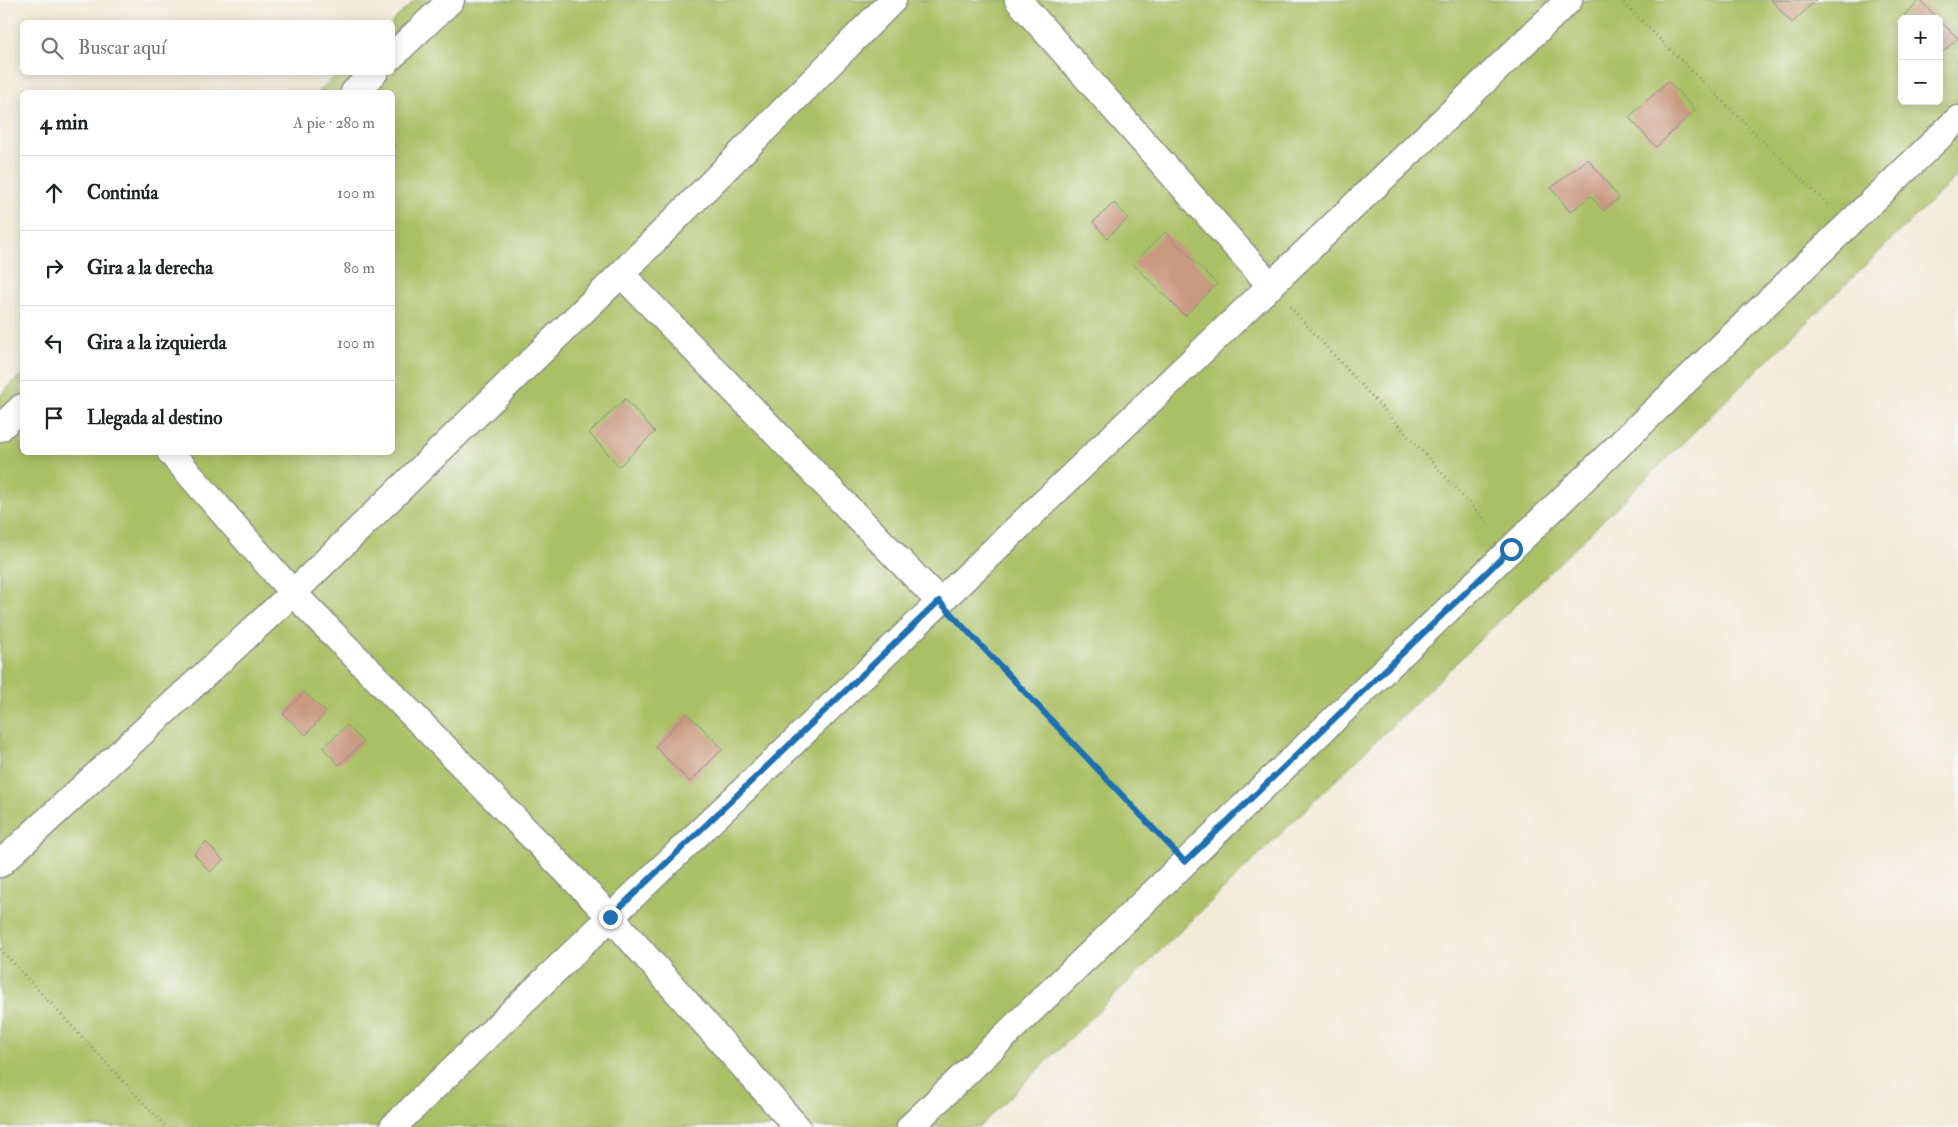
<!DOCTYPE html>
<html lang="es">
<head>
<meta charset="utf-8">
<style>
	:root { --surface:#fff; --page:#f6f6f6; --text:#202124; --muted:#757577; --line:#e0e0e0 }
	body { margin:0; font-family:"IM FELL Double Pica",serif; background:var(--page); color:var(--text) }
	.controls { position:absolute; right:15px; top:15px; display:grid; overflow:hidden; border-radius:8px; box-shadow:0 2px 12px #0003 }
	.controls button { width:45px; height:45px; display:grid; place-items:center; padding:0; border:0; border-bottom:1px solid var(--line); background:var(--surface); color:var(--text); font:25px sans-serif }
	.stop { position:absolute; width:15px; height:15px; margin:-11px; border:4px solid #1f6fb2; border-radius:50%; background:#fff }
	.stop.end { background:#1f6fb2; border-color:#fff; box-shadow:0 1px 5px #0008 }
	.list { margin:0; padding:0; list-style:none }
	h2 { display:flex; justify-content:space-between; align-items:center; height:65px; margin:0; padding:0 20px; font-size:21px }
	h2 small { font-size:16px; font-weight:400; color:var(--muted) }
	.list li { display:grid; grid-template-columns:32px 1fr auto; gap:15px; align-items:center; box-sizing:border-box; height:75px; padding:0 20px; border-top:1px solid var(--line) }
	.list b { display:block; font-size:19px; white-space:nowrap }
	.list em { font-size:16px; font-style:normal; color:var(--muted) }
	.icon { flex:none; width:28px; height:28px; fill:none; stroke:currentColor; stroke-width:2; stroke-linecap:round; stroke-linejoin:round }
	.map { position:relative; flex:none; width:1958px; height:1127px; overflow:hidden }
	.search { position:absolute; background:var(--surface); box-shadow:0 2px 12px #0003; left:20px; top:20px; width:375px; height:55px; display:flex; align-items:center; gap:12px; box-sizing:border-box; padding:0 18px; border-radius:8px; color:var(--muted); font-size:19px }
	.panel { position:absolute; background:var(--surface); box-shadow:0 2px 12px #0003; left:20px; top:90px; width:375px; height:365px; border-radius:8px }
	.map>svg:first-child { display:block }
	.green { fill:#abc065; stroke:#657e4c; fill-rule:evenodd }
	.building { fill:#c99880 }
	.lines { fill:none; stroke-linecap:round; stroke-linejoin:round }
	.street-casing { stroke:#899486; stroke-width:29 }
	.path { stroke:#899486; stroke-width:3; stroke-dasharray:1 4; stroke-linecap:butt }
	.street { stroke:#fff; stroke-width:26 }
	.route { stroke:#1f6fb2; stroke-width:6 }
</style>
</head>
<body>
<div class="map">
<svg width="1958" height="1127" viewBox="0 0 1958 1127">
	<rect width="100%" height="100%" fill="#f6f6f2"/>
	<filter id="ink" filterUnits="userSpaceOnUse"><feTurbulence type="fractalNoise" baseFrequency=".02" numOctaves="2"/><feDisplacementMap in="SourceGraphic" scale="10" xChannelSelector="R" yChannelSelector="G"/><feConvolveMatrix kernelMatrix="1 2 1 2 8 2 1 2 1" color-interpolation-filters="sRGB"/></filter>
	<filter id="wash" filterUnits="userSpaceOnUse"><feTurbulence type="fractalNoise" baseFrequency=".0096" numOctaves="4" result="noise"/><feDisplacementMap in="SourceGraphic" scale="20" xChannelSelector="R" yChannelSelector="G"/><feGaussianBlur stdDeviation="1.12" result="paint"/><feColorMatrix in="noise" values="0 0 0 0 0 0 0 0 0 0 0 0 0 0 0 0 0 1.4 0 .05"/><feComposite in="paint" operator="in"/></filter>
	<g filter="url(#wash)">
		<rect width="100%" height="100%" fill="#f3ead7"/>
		<path class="green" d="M 415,0 L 1958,0 L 1958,175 L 979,1127 L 0,1127 L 0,395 L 22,374 L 22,452 L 392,452 L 392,92 L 318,92 L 339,73 L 392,72 L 392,22 ZM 1902,19 L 1939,19 L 1939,101 L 1902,101 Z"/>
		<g id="blocks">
			<path class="building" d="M 1771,0 L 1816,0 L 1792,23 Z
				M 1920,0 L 1938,19 L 1909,19 L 1904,15 Z
				M 1939,20 L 1958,38 L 1942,53 L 1939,50 Z
				M 1668,81 L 1695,110 L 1656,147 L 1629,117 Z
				M 1588,159 L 1619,198 L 1603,211 L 1591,196 L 1570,212 L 1551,188 Z
				M 1114,203 L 1128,218 L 1107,238 L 1093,222 Z
				M 1165,232 L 1217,284 L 1185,316 L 1133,264 Z
				M 625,399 L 655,432 L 619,466 L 589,433 Z
				M 304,692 L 326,712 L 306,735 L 283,714 Z
				M 687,713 L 723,749 L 690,782 L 655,747 Z
				M 347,725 L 363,742 L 339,765 L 323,748 Z
				M 206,842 L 223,860 L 210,872 L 194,854 Z"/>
		</g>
	</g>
	<g filter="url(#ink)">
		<use href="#blocks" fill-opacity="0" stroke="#899486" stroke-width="1"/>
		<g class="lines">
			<g class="street-casing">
				<path id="street" d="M 1018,0 L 1271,286
					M 392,56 L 451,0
					M 354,92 L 375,72
					M 621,274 L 939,601
					M 0,428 L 22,407
					M 170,452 L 293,593 L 611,917 L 797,1127
					M 0,864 L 293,593 L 621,274 L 893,0
					M 393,1127 C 783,749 1178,376 1569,0
					M 910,1127 L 1958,119"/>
			</g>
			<path class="path" d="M 1620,0 L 1828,205
				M 1290,307 L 1492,528
				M 959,621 L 1165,841
				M 0,949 L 166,1127"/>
			<use href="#street" class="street"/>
		</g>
	</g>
	<g class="lines" filter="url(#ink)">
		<path class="route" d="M 610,917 L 939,601 L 1185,862 L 1511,549"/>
	</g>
</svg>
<div class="controls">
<button>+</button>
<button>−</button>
</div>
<div class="stop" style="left:1511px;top:549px"></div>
<div class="stop end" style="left:610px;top:917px"></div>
<div class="search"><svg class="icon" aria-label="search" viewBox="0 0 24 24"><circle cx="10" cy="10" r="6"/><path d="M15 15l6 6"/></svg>Buscar aquí</div>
<section class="panel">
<h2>4 min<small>A pie · 280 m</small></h2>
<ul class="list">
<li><svg class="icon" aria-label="ahead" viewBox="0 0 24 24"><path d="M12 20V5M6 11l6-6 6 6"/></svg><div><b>Continúa</b></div><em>100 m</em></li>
<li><svg class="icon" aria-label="right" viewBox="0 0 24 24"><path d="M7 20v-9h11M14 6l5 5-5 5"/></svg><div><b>Gira a la derecha</b></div><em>80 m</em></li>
<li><svg class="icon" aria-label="left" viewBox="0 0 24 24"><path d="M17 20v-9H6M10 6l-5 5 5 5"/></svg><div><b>Gira a la izquierda</b></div><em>100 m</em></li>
<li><svg class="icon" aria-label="arrive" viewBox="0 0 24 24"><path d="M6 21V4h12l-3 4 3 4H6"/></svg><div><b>Llegada al destino</b></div></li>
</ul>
</section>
</div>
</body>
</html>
